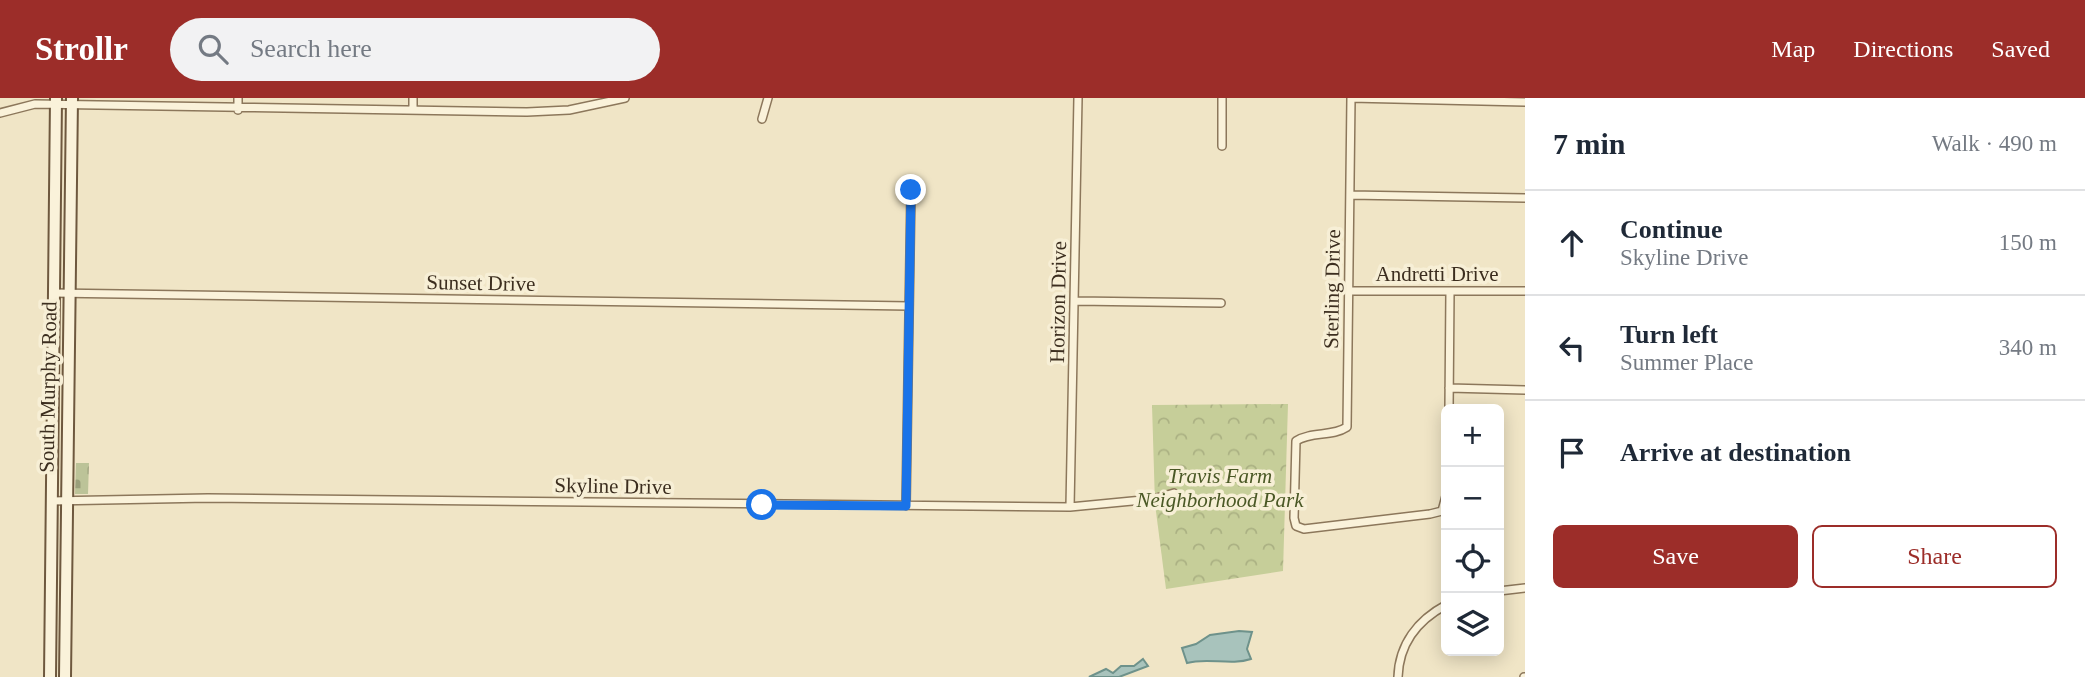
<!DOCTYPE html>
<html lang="en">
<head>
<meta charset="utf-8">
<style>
	:root { --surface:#fff; --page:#f2f2f3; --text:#1f2937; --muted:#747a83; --line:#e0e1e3; --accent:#9c2d29 }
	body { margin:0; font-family:Georgia,serif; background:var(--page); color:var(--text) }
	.controls { position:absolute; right:21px; bottom:21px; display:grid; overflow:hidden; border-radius:10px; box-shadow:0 4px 18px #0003 }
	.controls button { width:63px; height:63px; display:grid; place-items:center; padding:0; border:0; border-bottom:2px solid var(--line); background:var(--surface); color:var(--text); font:35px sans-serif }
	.stop { position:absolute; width:21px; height:21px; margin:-16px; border:5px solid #1a73e8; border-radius:50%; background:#fff }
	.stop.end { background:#1a73e8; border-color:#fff; box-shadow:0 2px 7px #0008 }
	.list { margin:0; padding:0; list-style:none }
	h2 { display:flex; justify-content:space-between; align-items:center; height:91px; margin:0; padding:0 28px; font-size:30px }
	h2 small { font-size:23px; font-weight:400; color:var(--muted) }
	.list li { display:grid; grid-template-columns:46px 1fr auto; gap:21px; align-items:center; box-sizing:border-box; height:105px; padding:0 28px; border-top:2px solid var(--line) }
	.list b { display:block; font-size:26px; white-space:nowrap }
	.list p { margin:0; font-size:23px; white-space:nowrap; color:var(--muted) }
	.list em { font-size:23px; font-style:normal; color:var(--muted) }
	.actions { display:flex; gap:14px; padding:21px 28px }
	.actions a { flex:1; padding:16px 0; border:2px solid var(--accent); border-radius:10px; text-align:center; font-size:24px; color:var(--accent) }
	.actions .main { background:var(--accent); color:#fff }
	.icon { flex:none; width:38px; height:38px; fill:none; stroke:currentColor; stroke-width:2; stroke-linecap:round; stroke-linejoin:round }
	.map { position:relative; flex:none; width:1525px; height:579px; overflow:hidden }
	header { display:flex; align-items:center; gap:42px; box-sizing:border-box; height:98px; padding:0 35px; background:var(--accent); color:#fff }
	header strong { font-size:33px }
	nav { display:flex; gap:38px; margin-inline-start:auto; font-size:24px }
	.search { width:490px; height:63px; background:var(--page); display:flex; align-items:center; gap:18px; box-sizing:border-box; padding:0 24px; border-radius:38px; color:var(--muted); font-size:26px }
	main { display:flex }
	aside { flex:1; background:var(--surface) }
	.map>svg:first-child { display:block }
	.cemetery { fill:url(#cemetery-stones) }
	.park { fill:url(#park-crowns) }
	.water { fill:#a8c3bc; stroke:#6e928b; stroke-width:2 }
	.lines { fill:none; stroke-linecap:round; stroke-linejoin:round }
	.street-casing { stroke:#8c775b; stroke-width:10 }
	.secondary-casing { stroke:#6e583e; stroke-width:14 }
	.street { stroke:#faf2da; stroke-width:7 }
	.secondary { stroke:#faf2da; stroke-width:10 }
	.route { stroke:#1a73e8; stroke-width:9 }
	.labels { text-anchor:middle; stroke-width:7; stroke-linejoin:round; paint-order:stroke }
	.street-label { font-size:21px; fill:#3c2e1f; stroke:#f7efd6 }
	.park-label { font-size:21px; font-style:italic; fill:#4a5825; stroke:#f7efd6 }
</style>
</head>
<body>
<header>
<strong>Strollr</strong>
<div class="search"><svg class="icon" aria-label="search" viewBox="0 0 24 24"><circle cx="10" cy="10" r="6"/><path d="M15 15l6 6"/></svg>Search here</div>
<nav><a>Map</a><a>Directions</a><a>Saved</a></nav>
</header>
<main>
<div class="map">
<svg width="1525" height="579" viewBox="0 0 1525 579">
	<defs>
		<pattern id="cemetery-stones" width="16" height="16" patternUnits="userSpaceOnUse" patternTransform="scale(1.75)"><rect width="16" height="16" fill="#bcc398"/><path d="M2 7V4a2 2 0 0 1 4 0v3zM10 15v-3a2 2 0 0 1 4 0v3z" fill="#9a9f7b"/></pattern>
		<pattern id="park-crowns" width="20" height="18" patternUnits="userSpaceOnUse" patternTransform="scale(1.75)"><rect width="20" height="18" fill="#c6ce99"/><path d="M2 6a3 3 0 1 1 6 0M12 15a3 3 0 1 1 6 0" fill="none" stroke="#abb183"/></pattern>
	</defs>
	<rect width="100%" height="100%" fill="#f0e5c6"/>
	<path class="cemetery" d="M 76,365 L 89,365 L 88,396 L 75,396 Z"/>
	<path class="park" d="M 1288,306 L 1283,473 L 1166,491 L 1155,406 L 1152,307 Z"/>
	<path class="water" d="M 1239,533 L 1252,534 L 1247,551 L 1251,561 C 1230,568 1208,559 1187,565 L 1182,550 L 1196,546 L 1210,537 Z
		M 1143,561 L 1148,568 L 1119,579 L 1089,579 L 1106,571 L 1113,575 L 1121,568 L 1134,568 Z"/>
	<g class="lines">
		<g class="street-casing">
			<path id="street" d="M 1222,0 L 1222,48
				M 1351,0 L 1347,329 C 1332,339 1312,333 1296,343 L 1294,420 L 1296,428 L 1304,431 L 1430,416 L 1442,413 L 1446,398
				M 1351,0 L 1525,4
				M 238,12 L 238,0
				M 413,12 L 413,0
				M 0,15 L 35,6 L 527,14 L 569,12 L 625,0
				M 762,21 L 768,0
				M 1350,97 L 1525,100
				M 1349,193 L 1525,193
				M 53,195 L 909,208
				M 1076,203 L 1221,205
				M 1449,290 L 1525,292
				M 1449,311 L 1450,193
				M 51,403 L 208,400 L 1070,409 L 1153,401 L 1174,395
				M 906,408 L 911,92
				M 1070,409 L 1078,0
				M 1499,493 L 1525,490
				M 1398,579 C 1399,546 1418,522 1446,507
				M 1524,579 L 1525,579"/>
		</g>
		<g class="secondary-casing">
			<path id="secondary" d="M 50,579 L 56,0
				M 65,579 L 72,0"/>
		</g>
		<use href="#street" class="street"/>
		<use href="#secondary" class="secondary"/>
	</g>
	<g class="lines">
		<path class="route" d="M 762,407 L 906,408 L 911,92"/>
	</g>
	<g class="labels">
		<g class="street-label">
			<text x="1437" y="183">Andretti Drive</text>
			<text transform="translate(481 185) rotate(1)" y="7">Sunset Drive</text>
			<text transform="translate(1332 191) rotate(-89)" y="7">Sterling Drive</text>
			<text transform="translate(1058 204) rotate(-89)" y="7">Horizon Drive</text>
			<text transform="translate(48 289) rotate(-89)" y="7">South Murphy Road</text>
			<text transform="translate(613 388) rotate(1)" y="7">Skyline Drive</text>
		</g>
		<g class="park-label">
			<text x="1220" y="385">Travis Farm<tspan x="1220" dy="24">Neighborhood Park</tspan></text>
		</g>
	</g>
</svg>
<div class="controls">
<button>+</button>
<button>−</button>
<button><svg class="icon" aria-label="locate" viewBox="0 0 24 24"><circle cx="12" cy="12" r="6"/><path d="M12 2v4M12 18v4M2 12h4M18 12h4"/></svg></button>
<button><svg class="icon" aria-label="layers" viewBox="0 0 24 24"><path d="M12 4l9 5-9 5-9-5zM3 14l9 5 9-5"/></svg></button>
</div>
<div class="stop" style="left:762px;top:407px"></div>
<div class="stop end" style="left:911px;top:92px"></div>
</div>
<aside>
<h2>7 min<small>Walk · 490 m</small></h2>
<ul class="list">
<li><svg class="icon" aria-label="ahead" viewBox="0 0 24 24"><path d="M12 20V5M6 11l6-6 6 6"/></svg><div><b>Continue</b><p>Skyline Drive</p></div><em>150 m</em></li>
<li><svg class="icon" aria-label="left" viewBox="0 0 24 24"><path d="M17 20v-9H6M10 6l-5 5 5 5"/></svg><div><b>Turn left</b><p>Summer Place</p></div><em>340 m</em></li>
<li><svg class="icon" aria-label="arrive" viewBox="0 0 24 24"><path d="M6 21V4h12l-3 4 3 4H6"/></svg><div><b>Arrive at destination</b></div></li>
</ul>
<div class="actions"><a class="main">Save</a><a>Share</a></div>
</aside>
</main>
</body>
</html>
